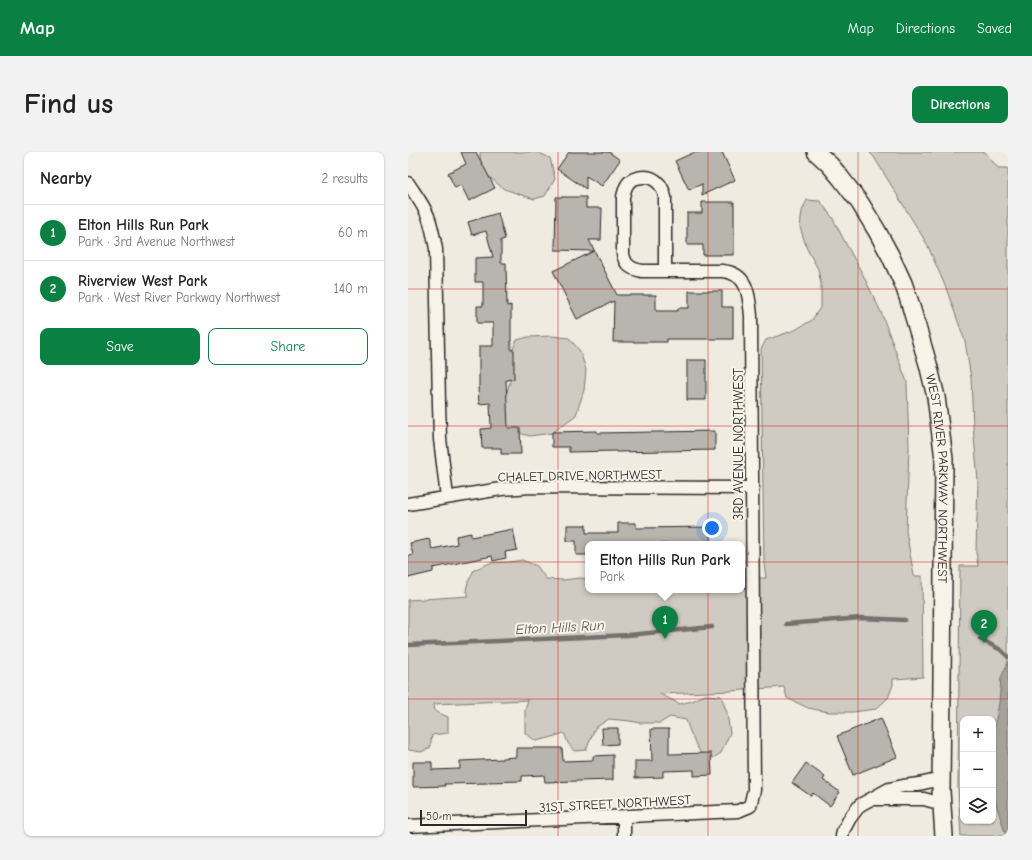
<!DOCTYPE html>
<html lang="en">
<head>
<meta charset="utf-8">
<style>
	:root { --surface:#fff; --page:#f2f2f2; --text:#222; --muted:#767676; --line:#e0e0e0; --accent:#0b8043 }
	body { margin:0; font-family:"Comic Neue",sans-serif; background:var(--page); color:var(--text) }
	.controls { position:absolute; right:12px; bottom:12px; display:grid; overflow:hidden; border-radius:8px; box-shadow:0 1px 3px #0004 }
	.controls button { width:36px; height:36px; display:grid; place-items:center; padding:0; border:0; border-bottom:1px solid var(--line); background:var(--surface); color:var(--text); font:20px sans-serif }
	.scale { position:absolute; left:12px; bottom:10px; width:107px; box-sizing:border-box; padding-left:4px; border:2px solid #2b2b2b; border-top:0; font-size:11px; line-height:14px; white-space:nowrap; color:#2b2b2b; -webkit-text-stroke:3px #f7f3e8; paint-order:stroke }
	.you { position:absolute; left:304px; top:376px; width:14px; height:14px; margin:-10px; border:3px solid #fff; border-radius:50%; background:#1a73e8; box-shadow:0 0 0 6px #1a73e833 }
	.badge { display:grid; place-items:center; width:26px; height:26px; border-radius:50%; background:var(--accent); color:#fff; font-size:13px; font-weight:700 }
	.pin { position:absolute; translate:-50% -33px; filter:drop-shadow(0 1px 2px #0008) }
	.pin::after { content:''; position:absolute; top:21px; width:14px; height:12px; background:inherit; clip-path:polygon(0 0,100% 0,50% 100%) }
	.popup { position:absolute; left:177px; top:389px; width:160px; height:52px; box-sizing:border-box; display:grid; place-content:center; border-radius:8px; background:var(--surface); filter:drop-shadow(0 1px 3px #0005); font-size:13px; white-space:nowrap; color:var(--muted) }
	.popup b { font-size:15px; color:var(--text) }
	.popup::after { content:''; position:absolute; left:50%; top:100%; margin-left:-8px; border:8px solid transparent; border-top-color:var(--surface) }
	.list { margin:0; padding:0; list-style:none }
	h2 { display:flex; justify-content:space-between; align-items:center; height:52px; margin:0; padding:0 16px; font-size:17px }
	h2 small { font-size:13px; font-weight:400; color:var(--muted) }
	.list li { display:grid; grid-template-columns:26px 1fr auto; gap:12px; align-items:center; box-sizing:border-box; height:56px; padding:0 16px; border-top:1px solid var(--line) }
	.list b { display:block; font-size:15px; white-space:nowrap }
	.list p { margin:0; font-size:13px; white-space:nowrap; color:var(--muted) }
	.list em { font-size:13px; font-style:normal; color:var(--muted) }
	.actions { display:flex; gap:8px; padding:12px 16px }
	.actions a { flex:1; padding:9px 0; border:1px solid var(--accent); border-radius:8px; text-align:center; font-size:14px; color:var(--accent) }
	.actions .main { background:var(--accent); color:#fff }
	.icon { flex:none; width:22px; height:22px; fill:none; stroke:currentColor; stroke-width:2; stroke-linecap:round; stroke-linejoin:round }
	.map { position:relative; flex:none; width:600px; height:684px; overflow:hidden; border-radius:8px }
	header { display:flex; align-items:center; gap:24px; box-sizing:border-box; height:56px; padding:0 20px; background:var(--accent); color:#fff }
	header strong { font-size:19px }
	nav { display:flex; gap:22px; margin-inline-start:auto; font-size:14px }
	.intro { display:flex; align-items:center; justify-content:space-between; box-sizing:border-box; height:96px; padding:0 24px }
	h1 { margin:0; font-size:28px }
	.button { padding:10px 18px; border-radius:8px; background:var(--accent); color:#fff; font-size:14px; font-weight:700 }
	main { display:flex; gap:24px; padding:0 24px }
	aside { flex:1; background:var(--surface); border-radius:8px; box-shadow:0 1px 3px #0004 }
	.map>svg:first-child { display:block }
	.green { fill:#cfcbc2; stroke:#7d7b76; fill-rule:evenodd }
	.water { fill:#a4a29a; stroke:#74726e }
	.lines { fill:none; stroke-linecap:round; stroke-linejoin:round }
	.stream { stroke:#74726e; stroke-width:4.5 }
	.building { fill:#b8b5ae; stroke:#2b2b2b }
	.street-casing { stroke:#2b2b2b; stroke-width:15 }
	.secondary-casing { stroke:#2b2b2b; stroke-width:20 }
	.street { stroke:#f7f3e8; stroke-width:12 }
	.secondary { stroke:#f7f3e8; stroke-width:17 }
	.grid { fill:none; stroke:#d62828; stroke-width:1; stroke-opacity:0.55 }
	.labels { text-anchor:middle; stroke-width:4; stroke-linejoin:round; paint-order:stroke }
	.street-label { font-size:13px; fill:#2b2b2b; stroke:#f7f3e8 }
	.water-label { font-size:14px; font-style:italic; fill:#555552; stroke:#f7f3e8 }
</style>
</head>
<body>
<header>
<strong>Map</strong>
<nav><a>Map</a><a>Directions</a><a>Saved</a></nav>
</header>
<div class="intro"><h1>Find us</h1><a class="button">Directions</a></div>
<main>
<aside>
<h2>Nearby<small>2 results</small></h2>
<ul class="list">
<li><span class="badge">1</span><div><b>Elton Hills Run Park</b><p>Park · 3rd Avenue Northwest</p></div><em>60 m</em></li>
<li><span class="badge">2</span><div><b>Riverview West Park</b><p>Park · West River Parkway Northwest</p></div><em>140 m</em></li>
</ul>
<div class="actions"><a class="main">Save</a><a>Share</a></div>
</aside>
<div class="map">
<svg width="600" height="684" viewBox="0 0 600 684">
	<rect width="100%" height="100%" fill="#efebe0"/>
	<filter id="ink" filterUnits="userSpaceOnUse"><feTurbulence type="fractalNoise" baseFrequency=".025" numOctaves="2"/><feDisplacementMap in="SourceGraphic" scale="8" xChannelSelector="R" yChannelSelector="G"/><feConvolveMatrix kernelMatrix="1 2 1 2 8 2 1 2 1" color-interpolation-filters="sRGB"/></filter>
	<g filter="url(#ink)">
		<path class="green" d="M 72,0 L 129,0 L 142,6 L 147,27 L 137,44 L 126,47 L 96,37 L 73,18 Z
			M 461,0 L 577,0 L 590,16 L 600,16 L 600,684 L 553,684 L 550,635 L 552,414 L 570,414 L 568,400 L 570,329 L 565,274 L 563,226 L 557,189 L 538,136 L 519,92 L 466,5 ZM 555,567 L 585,567 L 585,669 L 555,669 Z
			M 399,48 L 412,49 L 424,65 L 438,92 L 454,121 L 473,160 L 499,230 L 501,297 L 498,379 L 506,424 L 514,424 L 515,525 L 485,527 L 485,533 L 480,546 L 468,557 L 445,560 L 421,560 L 400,556 L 379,546 L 376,535 L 323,539 L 252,542 L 272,552 L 284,549 L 297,543 L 313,544 L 319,561 L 322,581 L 313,601 L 305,606 L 294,603 C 287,592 282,581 278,568 L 262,565 L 252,571 L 233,571 L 222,569 L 201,567 L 187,576 L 178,598 L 166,599 L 160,591 L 156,581 L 141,586 L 128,589 L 117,581 L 117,557 L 120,548 L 26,552 L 27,559 L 40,565 L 40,581 L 24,583 L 22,596 L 13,600 L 1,598 L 0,597 L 0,448 L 61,444 L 58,438 L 60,430 L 66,418 L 82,411 L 102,410 L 114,408 L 129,414 L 138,427 L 155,428 L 172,426 L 180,427 L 180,438 L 334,438 L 334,426 L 358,426 L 356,412 L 353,197 L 358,188 L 387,178 L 404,168 L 413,154 L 413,132 L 410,117 L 399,97 L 392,75 L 394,59 Z
			M 144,184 L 161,186 L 172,199 L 178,218 L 176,238 L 168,263 L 144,281 L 122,284 L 103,279 L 92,268 L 90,252 L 99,240 L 105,218 L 103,201 L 109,188 L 120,185 Z"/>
		<path class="water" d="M 600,510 L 600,684 L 598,684 L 585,642 L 585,582 L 591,551 L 593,526 Z"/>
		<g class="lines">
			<path class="stream" d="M 378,472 L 453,466 L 497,468
				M 572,487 L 593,498 L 600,505
				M 0,493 L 220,483 L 304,475"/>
		</g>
		<path class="building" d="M 53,0 L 68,0 L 87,36 L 61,49 L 53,33 L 47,36 L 40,21 L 58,12 Z
			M 161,0 L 201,0 L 212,8 L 194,34 L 178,24 L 178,37 L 149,17 Z
			M 287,0 L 314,0 L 327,28 L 294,43 L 294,32 L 281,38 L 267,9 Z
			M 148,45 L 178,45 L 178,56 L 194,56 L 193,88 L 181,88 L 209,143 L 248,143 L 248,159 L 270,159 L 270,156 L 281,156 L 281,139 L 314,139 L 314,155 L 325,155 L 325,187 L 259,187 L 259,190 L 205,190 L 206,149 L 169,167 L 145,119 L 186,99 L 147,98 Z
			M 294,50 L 326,50 L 326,103 L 295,103 L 295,93 L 279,93 L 279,61 L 294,61 Z
			M 90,61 L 97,87 L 93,88 L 93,111 L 98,111 L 99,154 L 103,153 L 103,198 L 106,198 L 106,227 L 98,228 L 100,276 L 112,276 L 113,302 L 93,302 L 93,296 L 74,296 L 73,277 L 83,276 L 82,251 L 71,252 L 70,236 L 71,236 L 71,194 L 85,194 L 85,171 L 69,171 L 69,154 L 75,154 L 75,130 L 67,130 L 67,106 L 85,105 L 78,79 L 64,83 L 60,70 Z
			M 279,208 L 298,208 L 298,248 L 279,248 Z
			M 189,279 L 189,281 L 307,279 L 307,298 L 208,300 L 208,299 L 161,300 L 161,295 L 144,295 L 144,280 Z
			M 210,371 L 228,371 L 228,376 L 303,375 L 303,392 L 180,392 L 180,403 L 168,403 L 168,389 L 159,389 L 159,373 L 178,373 L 178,381 L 210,381 Z
			M 105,377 L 109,398 L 97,400 L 98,406 L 85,409 L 84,404 L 25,416 L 25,420 L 0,426 L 0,404 L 5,403 L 2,391 L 21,387 L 24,397 L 49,392 L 48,384 L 63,381 L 63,385 Z
			M 473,566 L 489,605 L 445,623 L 429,584 Z
			M 194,576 L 210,576 L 210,592 L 195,593 Z
			M 243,577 L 261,577 L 261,602 L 303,601 L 304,623 L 286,624 L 286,618 L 255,619 L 255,625 L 227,626 L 227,609 L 244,609 Z
			M 108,596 L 154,596 L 155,609 L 185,608 L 185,604 L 205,603 L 205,628 L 137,630 L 136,623 L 114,624 L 114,629 L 80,630 L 80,631 L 36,632 L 37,634 L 5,635 L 5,610 L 24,610 L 24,618 L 52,617 L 52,609 L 94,607 L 94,606 L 108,605 Z
			M 398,611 L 417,625 L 415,628 L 432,640 L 422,654 L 405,641 L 403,644 L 384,631 Z"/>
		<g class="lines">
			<g class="street-casing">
				<path id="street" d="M 0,31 C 7,42 15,52 20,64 C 24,75 26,86 28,97 L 31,252 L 32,287 L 39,345
					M 0,352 L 93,337 L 123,335 L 345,336
					M 464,647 L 516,647 L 534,652
					M 216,665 L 216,684
					M 0,674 L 330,659 L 342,654 L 346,638 C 344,480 345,322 343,164 C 341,143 340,121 314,119 L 234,119 C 223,117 217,113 215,102 L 215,45 C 216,41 217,36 219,33 C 221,29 225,27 229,26 C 245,22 254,31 257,45 L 257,119
					M 434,684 L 435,679 L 442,666 L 452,653 L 481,637 L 495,634 L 511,632 L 533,627"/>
			</g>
			<g class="secondary-casing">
				<g id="secondary">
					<path id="s1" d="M 408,0 L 422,13 L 432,25 L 452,51 L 469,79 L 482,103 L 495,131 L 501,148 L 520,212 L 528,245 L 536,307 L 533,639 L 536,684"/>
				</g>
			</g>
			<use href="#street" class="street"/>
			<use href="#secondary" class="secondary"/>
		</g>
	</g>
	<path class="grid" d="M 150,0 L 150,684M 300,0 L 300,684M 450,0 L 450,684M 0,137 L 600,137M 0,274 L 600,274M 0,410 L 600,410M 0,547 L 600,547"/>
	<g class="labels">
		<g class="street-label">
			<text transform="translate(330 292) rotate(-90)" y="5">3RD AVENUE NORTHWEST</text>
			<text transform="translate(172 323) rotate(-1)" y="5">CHALET DRIVE NORTHWEST</text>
			<text dy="5" stroke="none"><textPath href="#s1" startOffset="359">WEST RIVER PARKWAY NORTHWEST</textPath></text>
			<text transform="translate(207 651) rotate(-3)" y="5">31ST STREET NORTHWEST</text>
		</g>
		<g class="water-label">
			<text transform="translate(152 475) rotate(-3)" y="5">Elton Hills Run</text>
		</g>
	</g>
</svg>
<div class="controls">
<button>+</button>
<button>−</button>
<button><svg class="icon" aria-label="layers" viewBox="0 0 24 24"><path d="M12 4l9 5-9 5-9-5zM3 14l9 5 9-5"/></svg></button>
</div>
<div class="scale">50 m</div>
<div class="you"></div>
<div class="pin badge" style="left:257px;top:487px">1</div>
<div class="popup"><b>Elton Hills Run Park</b>Park</div>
<div class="pin badge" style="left:576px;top:491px">2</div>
</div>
</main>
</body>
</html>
